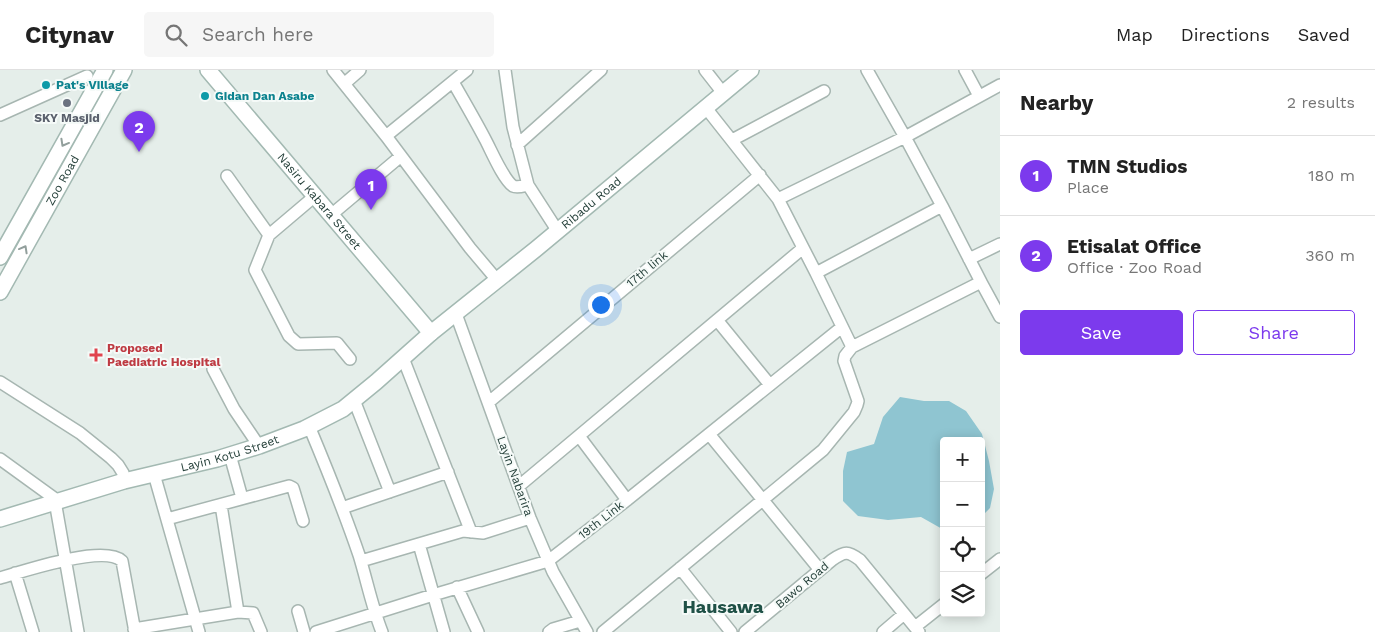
<!DOCTYPE html>
<html lang="en">
<head>
<meta charset="utf-8">
<style>
	:root { --surface:#fff; --page:#f6f6f6; --text:#222; --muted:#767676; --line:#e0e0e0; --accent:#7c3aed }
	body { margin:0; font-family:"Work Sans",sans-serif; background:var(--page); color:var(--text) }
	.controls { position:absolute; right:15px; bottom:15px; display:grid; overflow:hidden; border-radius:5px; box-shadow:0 2px 12px #0003 }
	.controls button { width:45px; height:45px; display:grid; place-items:center; padding:0; border:0; border-bottom:1px solid var(--line); background:var(--surface); color:var(--text); font:25px sans-serif }
	.you { position:absolute; left:600px; top:234px; width:18px; height:18px; margin:-12px; border:4px solid #fff; border-radius:50%; background:#1a73e8; box-shadow:0 0 0 8px #1a73e833 }
	.badge { display:grid; place-items:center; width:32px; height:32px; border-radius:50%; background:var(--accent); color:#fff; font-size:16px; font-weight:700 }
	.pin { position:absolute; translate:-50% -41px; filter:drop-shadow(0 1px 2px #0008) }
	.pin::after { content:''; position:absolute; top:26px; width:18px; height:15px; background:inherit; clip-path:polygon(0 0,100% 0,50% 100%) }
	.list { margin:0; padding:0; list-style:none }
	h2 { display:flex; justify-content:space-between; align-items:center; height:65px; margin:0; padding:0 20px; font-size:21px }
	h2 small { font-size:16px; font-weight:400; color:var(--muted) }
	.list li { display:grid; grid-template-columns:32px 1fr auto; gap:15px; align-items:center; box-sizing:border-box; height:80px; padding:0 20px; border-top:1px solid var(--line) }
	.list b { display:block; font-size:19px; white-space:nowrap }
	.list p { margin:0; font-size:16px; white-space:nowrap; color:var(--muted) }
	.list em { font-size:16px; font-style:normal; color:var(--muted) }
	.actions { display:flex; gap:10px; padding:15px 20px }
	.actions a { flex:1; padding:11px 0; border:1px solid var(--accent); border-radius:5px; text-align:center; font-size:18px; color:var(--accent) }
	.actions .main { background:var(--accent); color:#fff }
	.icon { flex:none; width:28px; height:28px; fill:none; stroke:currentColor; stroke-width:2; stroke-linecap:round; stroke-linejoin:round }
	.map { position:relative; flex:none; width:1000px; height:562px; overflow:hidden }
	header { display:flex; align-items:center; gap:30px; box-sizing:border-box; height:70px; padding:0 25px; background:var(--surface); border-bottom:1px solid var(--line) }
	header strong { font-size:24px }
	nav { display:flex; gap:28px; margin-inline-start:auto; font-size:18px }
	.search { width:350px; height:45px; background:var(--page); display:flex; align-items:center; gap:12px; box-sizing:border-box; padding:0 18px; border-radius:5px; color:var(--muted); font-size:19px }
	main { display:flex }
	aside { flex:1; background:var(--surface) }
	.map>svg:first-child { display:block }
	.water { fill:#8fc5d1 }
	.lines { fill:none; stroke-linecap:round; stroke-linejoin:round }
	.street-casing { stroke:#a7b6b1; stroke-width:14 }
	.secondary-casing { stroke:#a3b9b2; stroke-width:18 }
	.street { stroke:#fff; stroke-width:11 }
	.secondary { stroke:#fff; stroke-width:15 }
	.oneway { stroke:#929f9c }
	.culture-dot { fill:#0f9aa8; stroke:#f5faf8; stroke-width:2 }
	.worship-dot { fill:#6b7280; stroke:#f5faf8; stroke-width:2 }
	.health-dot { fill:#e0444e; stroke:#f5faf8; stroke-width:2 }
	.labels { text-anchor:middle; stroke-width:4; stroke-linejoin:round; paint-order:stroke }
	.culture-label { font-size:12px; font-weight:bold; fill:#0d838f; stroke:#f5faf8; text-anchor:start }
	.worship-label { font-size:12px; font-weight:bold; fill:#5b616d; stroke:#f5faf8 }
	.street-label { font-size:12px; fill:#243f39; stroke:#f5faf8 }
	.health-label { font-size:12px; font-weight:bold; fill:#be3a42; stroke:#f5faf8; text-anchor:start }
	.district-label { font-size:18px; font-weight:bold; fill:#205147; stroke:#f5faf8 }
</style>
</head>
<body>
<header>
<strong>Citynav</strong>
<div class="search"><svg class="icon" aria-label="search" viewBox="0 0 24 24"><circle cx="10" cy="10" r="6"/><path d="M15 15l6 6"/></svg>Search here</div>
<nav><a>Map</a><a>Directions</a><a>Saved</a></nav>
</header>
<main>
<div class="map">
<svg width="1000" height="562" viewBox="0 0 1000 562">
	<rect width="100%" height="100%" fill="#e5eeea"/>
	<path class="water" d="M 900,327 L 924,331 L 949,331 L 966,341 L 982,364 L 989,391 L 994,419 L 990,438 L 981,447 L 981,371 L 944,371 L 944,460 L 921,447 L 888,450 L 858,446 L 843,431 L 843,401 L 847,382 L 874,374 L 883,347 Z"/>
	<g class="lines">
		<g class="street-casing">
			<path id="street" d="M 333,0 L 386,66
				M 467,0 L 386,66 L 470,178 L 497,210
				M 505,0 L 513,57 L 528,115 L 557,160
				M 705,0 L 723,23
				M 867,0 L 905,67 L 1000,15
				M 965,0 L 979,26
				M 453,12 C 464,31 475,50 485,69 C 491,80 503,109 513,116 C 517,118 523,116 528,115
				M 344,14 L 360,0
				M 706,38 L 778,129 L 816,203 L 942,136 L 905,67 L 778,129
				M 0,45 L 87,6
				M 732,70 L 824,21
				M 517,75 L 601,0
				M 227,106 L 269,165
				M 315,126 L 269,165 L 255,200 L 289,266 L 298,274 L 337,273 L 350,289
				M 331,145 L 401,86
				M 969,189 L 1000,174
				M 981,212 L 1000,247
				M 456,244 L 530,448 L 553,502 L 587,562
				M 717,250 L 770,315
				M 852,277 L 981,212 L 942,136
				M 403,288 L 471,462
				M 213,299 L 234,339 L 259,376
				M 0,312 L 80,363 L 111,388 L 118,395 L 123,403 L 124,411
				M 354,330 L 390,422
				M 489,332 L 760,105
				M 309,356 C 327,399 344,441 359,485 C 367,511 372,537 382,562
				M 709,364 L 820,500
				M 579,366 L 627,430
				M 230,385 L 242,428
				M 0,389 L 58,431
				M 154,404 L 199,562
				M 519,416 L 803,178
				M 55,431 L 78,562
				M 221,435 L 238,542
				M 342,438 L 448,402
				M 167,449 L 289,416 L 293,418 L 303,451
				M 419,474 L 444,562
				M 361,491 L 463,461 L 483,463 L 530,448
				M 680,498 L 731,562
				M 15,503 L 33,562
				M 981,504 L 1000,489
				M 0,508 C 24,501 104,474 122,491 L 135,562
				M 457,517 L 478,562
				M 298,541 L 304,562
				M 915,557 L 944,534
				M 134,559 L 238,542 L 253,543 L 261,562
				M 316,562 L 433,525 L 548,491 L 627,430 L 842,257
				M 549,562 L 553,559 L 580,551
				M 603,562 L 823,380 L 854,342 L 857,335 L 858,331 L 844,291 L 845,286 L 852,277 L 816,203
				M 745,562 L 832,490 C 845,481 848,481 860,490 L 919,562
				M 883,562 L 904,544"/>
		</g>
		<g class="secondary-casing">
			<g id="secondary">
				<path id="s1" d="M 208,0 L 431,263"/>
				<path d="M 0,187 L 105,0"/>
				<path id="s2" d="M 0,222 L 124,0"/>
				<path id="s3" d="M 0,449 L 124,411 L 217,389 L 259,376 L 304,359 L 343,339 L 376,312 L 431,263 L 536,179 L 751,0"/>
			</g>
		</g>
		<use href="#street" class="street"/>
		<use href="#secondary" class="secondary"/>
	</g>
	<defs><path id="oneway-chevron" d="M-2-3.5L2.5 0L-2 3.5" fill="none" stroke-width="1.6" stroke-linecap="round" stroke-linejoin="round" transform="scale(1.25)"/></defs>
	<g class="oneway">
		<use href="#oneway-chevron" transform="translate(64 73) rotate(119)"/>
		<use href="#oneway-chevron" transform="translate(24 179) rotate(-61)"/>
	</g>
	<g class="culture-dot">
		<circle cx="46" cy="15" r="5"/>
		<circle cx="205" cy="26" r="5"/>
	</g>
	<circle class="worship-dot" cx="67" cy="33" r="5"/>
	<path class="health-dot" d="M93.5 277.5h5v5h5v5h-5v5h-5v-5h-5v-5h5z"/>
	<g class="labels">
		<g class="culture-label">
			<text x="56" y="19">Pat's Village</text>
			<text x="215" y="30">Gidan Dan Asabe</text>
		</g>
		<g class="worship-label">
			<text x="67" y="52">SKY Masjid</text>
		</g>
		<g class="street-label">
			<text dy="4" stroke="none"><textPath href="#s2" startOffset="128">Zoo Road</textPath></text>
			<text dy="4" stroke="none"><textPath href="#s1" startOffset="172">Nasiru Kabara Street</textPath></text>
			<text dy="4" stroke="none"><textPath href="#s3" startOffset="684">Ribadu Road</textPath></text>
			<text transform="translate(647 199) rotate(-40)" y="4">17th link</text>
			<text dy="4" stroke="none"><textPath href="#s3" startOffset="239">Layin Kotu Street</textPath></text>
			<text transform="translate(515 406) rotate(70)" y="4">Layin Nabarira</text>
			<text transform="translate(601 450) rotate(-38)" y="4">19th Link</text>
			<text transform="translate(802 515) rotate(-40)" y="4">Bawo Road</text>
		</g>
		<g class="health-label">
			<text x="107" y="282">Proposed<tspan x="107" dy="14">Paediatric Hospital</tspan></text>
		</g>
		<g class="district-label">
			<text x="723" y="543">Hausawa</text>
		</g>
	</g>
</svg>
<div class="controls">
<button>+</button>
<button>−</button>
<button><svg class="icon" aria-label="locate" viewBox="0 0 24 24"><circle cx="12" cy="12" r="6"/><path d="M12 2v4M12 18v4M2 12h4M18 12h4"/></svg></button>
<button><svg class="icon" aria-label="layers" viewBox="0 0 24 24"><path d="M12 4l9 5-9 5-9-5zM3 14l9 5 9-5"/></svg></button>
</div>
<div class="you"></div>
<div class="pin badge" style="left:371px;top:140px">1</div>
<div class="pin badge" style="left:139px;top:82px">2</div>
</div>
<aside>
<h2>Nearby<small>2 results</small></h2>
<ul class="list">
<li><span class="badge">1</span><div><b>TMN Studios</b><p>Place</p></div><em>180 m</em></li>
<li><span class="badge">2</span><div><b>Etisalat Office</b><p>Office · Zoo Road</p></div><em>360 m</em></li>
</ul>
<div class="actions"><a class="main">Save</a><a>Share</a></div>
</aside>
</main>
</body>
</html>
